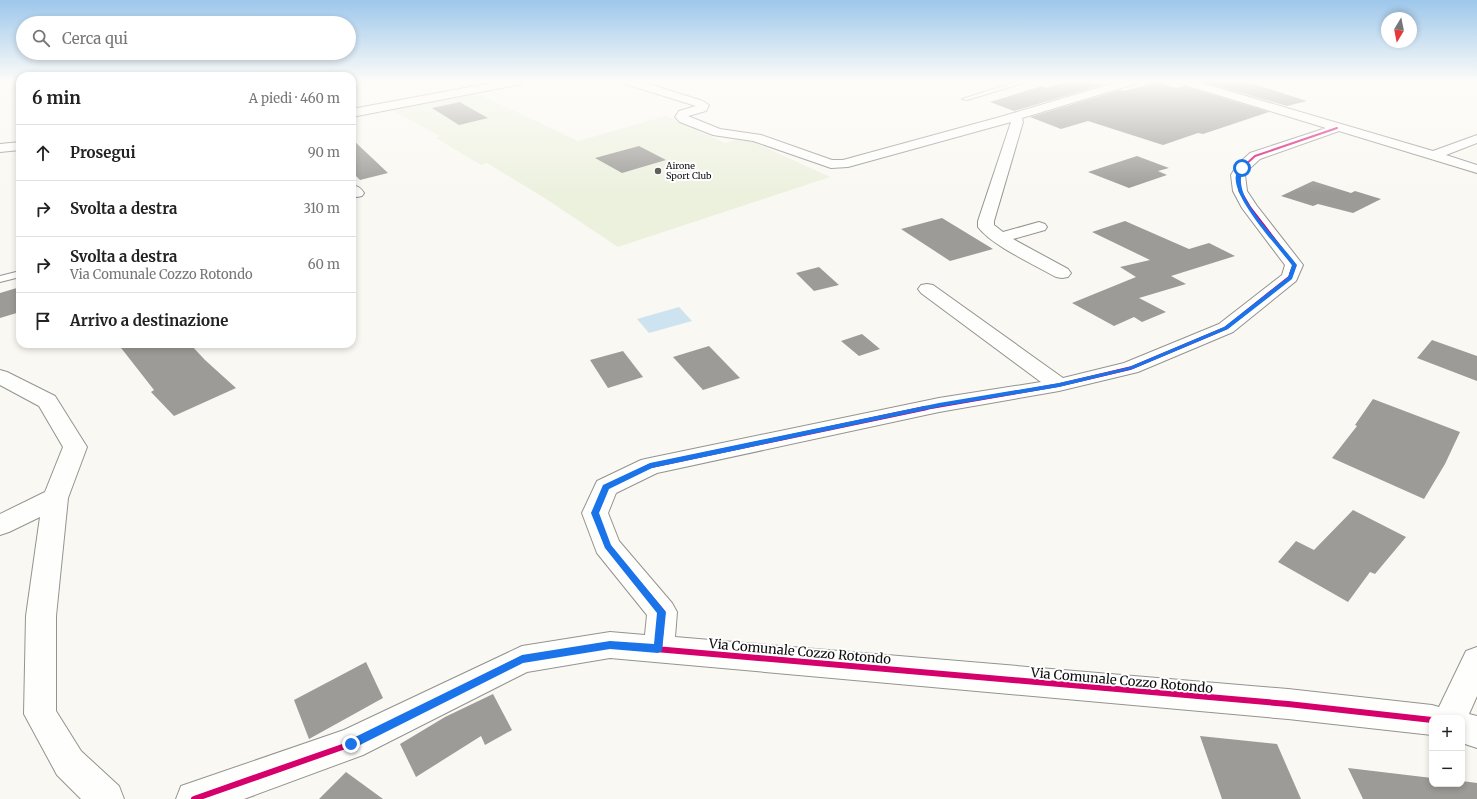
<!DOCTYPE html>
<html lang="it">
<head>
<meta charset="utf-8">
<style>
	:root { --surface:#fff; --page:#f6f6f6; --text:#222; --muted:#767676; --line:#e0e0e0 }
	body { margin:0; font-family:Merriweather,serif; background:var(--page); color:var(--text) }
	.controls { position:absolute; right:12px; bottom:12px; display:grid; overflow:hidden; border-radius:8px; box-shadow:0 2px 6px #0003 }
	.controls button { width:36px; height:36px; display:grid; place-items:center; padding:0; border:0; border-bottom:1px solid var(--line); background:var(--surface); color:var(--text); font:20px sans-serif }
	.compass { position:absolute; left:1381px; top:12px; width:36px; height:36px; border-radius:50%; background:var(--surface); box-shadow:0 2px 6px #0003; rotate:190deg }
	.stop { position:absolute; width:12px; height:12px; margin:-9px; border:3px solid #1a73e8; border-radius:50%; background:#fff }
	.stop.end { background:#1a73e8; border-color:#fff; box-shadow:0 1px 4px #0008 }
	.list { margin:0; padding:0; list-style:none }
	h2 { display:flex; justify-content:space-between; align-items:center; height:52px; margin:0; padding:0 16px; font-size:17px }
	h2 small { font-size:13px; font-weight:400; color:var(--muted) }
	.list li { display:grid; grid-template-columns:26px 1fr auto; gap:12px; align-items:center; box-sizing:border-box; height:56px; padding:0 16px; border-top:1px solid var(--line) }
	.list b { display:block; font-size:15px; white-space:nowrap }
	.list p { margin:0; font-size:13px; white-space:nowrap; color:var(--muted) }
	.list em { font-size:13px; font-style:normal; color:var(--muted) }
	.icon { flex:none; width:22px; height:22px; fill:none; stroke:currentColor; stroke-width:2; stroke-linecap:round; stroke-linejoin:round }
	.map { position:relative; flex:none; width:1477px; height:799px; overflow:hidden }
	.search { position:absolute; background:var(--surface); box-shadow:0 2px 6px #0003; left:16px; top:16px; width:340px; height:44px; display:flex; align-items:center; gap:10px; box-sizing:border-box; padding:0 14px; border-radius:22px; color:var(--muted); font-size:15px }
	.panel { position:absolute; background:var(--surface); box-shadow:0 2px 6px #0003; left:16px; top:72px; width:340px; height:276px; border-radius:12px }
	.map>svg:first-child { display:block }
	.pitch { fill:#ecf1de }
	.water { fill:#cde3ef }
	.building { fill:#9d9b97 }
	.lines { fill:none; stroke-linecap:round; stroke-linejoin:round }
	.service-casing { stroke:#949390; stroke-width:2 }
	.minor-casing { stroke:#949390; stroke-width:2 }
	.tertiary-casing { stroke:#949390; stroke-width:2 }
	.service { fill:#fefefd; fill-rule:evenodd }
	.minor { fill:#fefefd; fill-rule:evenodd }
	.tertiary { fill:#fefefd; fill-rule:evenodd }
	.cycleway-far4-casing { stroke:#fff; stroke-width:3.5 }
	.cycleway-far3-casing { stroke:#fff; stroke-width:5 }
	.cycleway-far2-casing { stroke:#fff; stroke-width:6 }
	.cycleway-far1-casing { stroke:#fff; stroke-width:7 }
	.cycleway-casing { stroke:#fff; stroke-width:8 }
	.cycleway-far4 { stroke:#d6006c; stroke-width:2 }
	.cycleway-far3 { stroke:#d6006c; stroke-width:3 }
	.cycleway-far2 { stroke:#d6006c; stroke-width:3.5 }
	.cycleway-far1 { stroke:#d6006c; stroke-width:4.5 }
	.cycleway { stroke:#d6006c; stroke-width:6 }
	.route { fill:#1a73e8 }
	.poi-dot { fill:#605f5d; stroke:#fff; stroke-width:1.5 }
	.labels { text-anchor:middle; stroke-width:4; stroke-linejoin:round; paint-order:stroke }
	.far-poi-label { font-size:9px; fill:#0d0d0d; stroke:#fff; text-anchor:start }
	.near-street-label { font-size:13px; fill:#0d0d0d; stroke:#fff }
</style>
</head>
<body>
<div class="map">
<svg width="1477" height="799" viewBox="0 0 1477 799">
	<rect width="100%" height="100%" fill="#faf8f2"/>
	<path class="pitch" d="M 474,92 L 578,141 L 666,116 L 725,143 L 738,139 L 744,141 L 749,140 L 830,177 L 618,247 L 543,197 L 487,163 L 481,165 L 436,138 L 440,136 L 388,108 L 452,96 L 458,97 Z"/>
	<path class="water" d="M 679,307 L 692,321 L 649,333 L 637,319 Z"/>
	<path class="building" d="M 1066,82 L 1088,82 L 1102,85 L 1014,111 L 990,102 L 1042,86 L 1046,88 Z
		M 1157,82 L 1177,88 L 1184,86 L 1269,112 L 1203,134 L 1198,133 L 1163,145 L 1088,121 L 1061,129 L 1030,117 L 1120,90 L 1124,91 Z
		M 1203,82 L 1240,82 L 1260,86 L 1307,101 L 1287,106 Z
		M 460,102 L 463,104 L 488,118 L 459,125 L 432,108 Z
		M 352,139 L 388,173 L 360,180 L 352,172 Z
		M 639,146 L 666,160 L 622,173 L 595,158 Z
		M 1137,156 L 1169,168 L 1158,171 L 1167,175 L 1129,188 L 1088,172 Z
		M 1313,181 L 1351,193 L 1355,191 L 1381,199 L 1353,213 L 1318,204 L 1313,206 L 1281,196 Z
		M 942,218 L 993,249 L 950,261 L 901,229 Z
		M 1125,221 L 1189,249 L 1209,243 L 1235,256 L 1171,276 L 1186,284 L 1139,298 L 1166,312 L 1142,322 L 1134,317 L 1114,326 L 1072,303 L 1136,277 L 1120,267 L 1150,260 L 1092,232 Z
		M 819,267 L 839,285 L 814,291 L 796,273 Z
		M 20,287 L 20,312 L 0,318 L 0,293 Z
		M 862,334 L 880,349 L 859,356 L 841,341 Z
		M 1432,340 L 1477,356 L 1477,381 L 1417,358 Z
		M 118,344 L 190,344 L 205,360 L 236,388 L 174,416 L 151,392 L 154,390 Z
		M 709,346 L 740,378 L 703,390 L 673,357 Z
		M 623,351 L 643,377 L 608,388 L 590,360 Z
		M 1373,399 L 1460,432 L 1445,464 L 1424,499 L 1332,458 L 1357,426 L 1355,425 Z
		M 1353,510 L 1406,537 L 1375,574 L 1370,572 L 1348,602 L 1278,562 L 1296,541 L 1314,550 Z
		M 366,662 L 383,698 L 309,739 L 294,700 Z
		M 493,694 L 512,730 L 485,745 L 481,736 L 416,777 L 400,744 L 445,717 Z
		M 1200,736 L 1277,744 L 1301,799 L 1222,799 Z
		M 1348,768 L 1432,778 L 1432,784 L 1462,784 L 1462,781 L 1477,783 L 1477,799 L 1363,799 Z
		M 346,772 L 383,799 L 319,799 Z"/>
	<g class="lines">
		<g class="service-casing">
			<path id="service" d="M 1019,81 L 1030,81 L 967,100 L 962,99 Z
				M 20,271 L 20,277 L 0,282 L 0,276 Z"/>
		</g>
		<g class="minor-casing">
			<path id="minor" d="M 621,81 L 639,81 L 703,101 L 709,105 L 706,111 L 688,116 L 720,129 L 761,135 L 832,160 L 843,160 L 1000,117 L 1121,81 L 1139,81 L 1138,83 L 1022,118 L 1023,122 L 994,221 L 994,225 L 1003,232 L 1039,222 L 1045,224 L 1047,227 L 1045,230 L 1013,239 L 1068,269 L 1071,273 L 1068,277 L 1062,278 L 1056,277 C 1035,265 991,245 978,227 L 978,221 L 1011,122 L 848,167 L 831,168 L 753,141 L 713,135 L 680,122 L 675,117 L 679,111 L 696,106 L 622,83 Z
				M 1177,81 L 1195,81 L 1433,151 L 1477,135 L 1477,143 L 1446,155 L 1477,165 L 1477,173 L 1339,131 L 1260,159 L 1248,170 L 1245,175 L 1247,191 L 1257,206 L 1303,265 L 1296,281 L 1233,332 L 1138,372 L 1059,391 L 939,412 L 657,473 L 616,493 L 608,513 L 619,541 L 672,603 L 677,612 L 675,637 L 1288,689 L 1432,705 L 1439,707 L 1466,651 L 1477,647 L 1477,696 L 1469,714 L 1477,716 L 1477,748 L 1462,743 L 1462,718 L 1432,718 L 1432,735 L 1288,719 L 610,658 L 527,672 L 363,755 L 244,799 L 176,799 L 181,786 L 344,730 L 522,646 L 610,632 L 645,635 L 647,615 L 597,553 L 582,513 L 597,481 L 641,460 L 650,458 L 939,398 L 1041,382 L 921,293 L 918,289 L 921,285 L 927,284 L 933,285 L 1063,378 L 1124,363 L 1219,324 L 1282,275 L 1285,265 L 1242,208 L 1233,191 L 1231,175 L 1237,165 L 1250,153 L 1326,128 L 1178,83 Z
				M 352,185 C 358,186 361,188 364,193 L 362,196 L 357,197 L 352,196 Z
				M 0,370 L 7,372 L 55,396 L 87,447 L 68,498 L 56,616 L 56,711 L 81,751 L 119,786 L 124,799 L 81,799 L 57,775 L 24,714 L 26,616 L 40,517 L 9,532 L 0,535 L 0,514 L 45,492 L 63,447 L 39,406 L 0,385 Z"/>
		</g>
		<g class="tertiary-casing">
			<path id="tertiary" d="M 502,81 L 527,81 L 522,84 L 352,117 L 352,109 Z
				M 20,142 L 20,150 L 0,152 L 0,144 Z"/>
		</g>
		<use href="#service" class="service"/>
		<use href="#minor" class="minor"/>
		<use href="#tertiary" class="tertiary"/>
		<g class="cycleway-far4-casing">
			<path id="cycleway-far4" d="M 1244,166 L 1255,156 L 1337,128"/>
		</g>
		<g class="cycleway-far3-casing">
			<path id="cycleway-far3" d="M 1245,165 L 1238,175 L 1240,191 L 1250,208 L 1294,265 L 1291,273"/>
		</g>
		<g class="cycleway-far2-casing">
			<path id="cycleway-far2" d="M 921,409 L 1059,385 L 1131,368 L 1226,328 L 1290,277 L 1292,272"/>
		</g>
		<g class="cycleway-far1-casing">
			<path id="cycleway-far1" d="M 636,581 L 607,546 L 595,513 L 606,487 L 650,466 L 926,408"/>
		</g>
		<g class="cycleway-casing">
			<path id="cycleway" d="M 635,580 L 662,612 L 659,649
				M 194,799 L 351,744 L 522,659 L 610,645 L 1288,704 L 1432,720"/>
		</g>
		<use href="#cycleway-far4" class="cycleway-far4"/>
		<use href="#cycleway-far3" class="cycleway-far3"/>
		<use href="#cycleway-far2" class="cycleway-far2"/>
		<use href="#cycleway-far1" class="cycleway-far1"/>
		<use href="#cycleway" class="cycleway"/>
	</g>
	<linearGradient id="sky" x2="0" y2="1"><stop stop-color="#9dc7eb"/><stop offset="0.42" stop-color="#fdfcf9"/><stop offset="1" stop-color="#fdfcf9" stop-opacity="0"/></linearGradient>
	<rect width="1477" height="193" fill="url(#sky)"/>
	<path class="route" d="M 1241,167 L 1244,168 C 1240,175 1240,183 1243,192 C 1250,213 1282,245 1297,265 L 1292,279 L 1228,329 L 1133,369 L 1059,387 L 939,407 L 652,468 L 609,489 L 599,513 L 611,545 L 666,612 L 662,651 L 658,653 L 610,649 L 523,663 L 354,748 L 351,749 L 347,748 L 346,744 L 347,741 L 522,655 L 610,641 L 654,644 L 657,613 L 605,548 L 591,513 L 603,485 L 650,463 L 939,403 L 1059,383 L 1129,367 L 1224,327 L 1288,277 L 1292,265 C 1278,247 1231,197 1236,175 C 1237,172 1239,169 1241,167 Z"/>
	<circle class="poi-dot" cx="658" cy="171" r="4"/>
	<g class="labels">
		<g class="far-poi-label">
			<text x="666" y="169">Airone<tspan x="666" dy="10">Sport Club</tspan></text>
		</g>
		<g class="near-street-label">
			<text transform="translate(800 651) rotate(5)" y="5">Via Comunale Cozzo Rotondo</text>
			<text transform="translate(1122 680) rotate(5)" y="5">Via Comunale Cozzo Rotondo</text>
		</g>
	</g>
</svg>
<div class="controls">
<button>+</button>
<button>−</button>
</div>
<svg class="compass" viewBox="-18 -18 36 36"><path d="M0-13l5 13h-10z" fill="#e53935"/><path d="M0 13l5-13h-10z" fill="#767676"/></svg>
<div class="stop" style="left:1242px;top:168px"></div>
<div class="stop end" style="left:351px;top:744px"></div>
<div class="search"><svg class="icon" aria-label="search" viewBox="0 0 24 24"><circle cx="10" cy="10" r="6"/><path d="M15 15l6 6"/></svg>Cerca qui</div>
<section class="panel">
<h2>6 min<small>A piedi · 460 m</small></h2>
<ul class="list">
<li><svg class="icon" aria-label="ahead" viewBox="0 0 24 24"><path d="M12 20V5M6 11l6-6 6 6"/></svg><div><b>Prosegui</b></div><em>90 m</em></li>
<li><svg class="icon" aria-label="right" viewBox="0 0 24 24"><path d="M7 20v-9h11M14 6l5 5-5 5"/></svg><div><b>Svolta a destra</b></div><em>310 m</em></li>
<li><svg class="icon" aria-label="right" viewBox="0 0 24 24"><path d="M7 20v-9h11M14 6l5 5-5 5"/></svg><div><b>Svolta a destra</b><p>Via Comunale Cozzo Rotondo</p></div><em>60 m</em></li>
<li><svg class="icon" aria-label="arrive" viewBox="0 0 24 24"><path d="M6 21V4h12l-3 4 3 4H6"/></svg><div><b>Arrivo a destinazione</b></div></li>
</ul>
</section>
</div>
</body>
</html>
